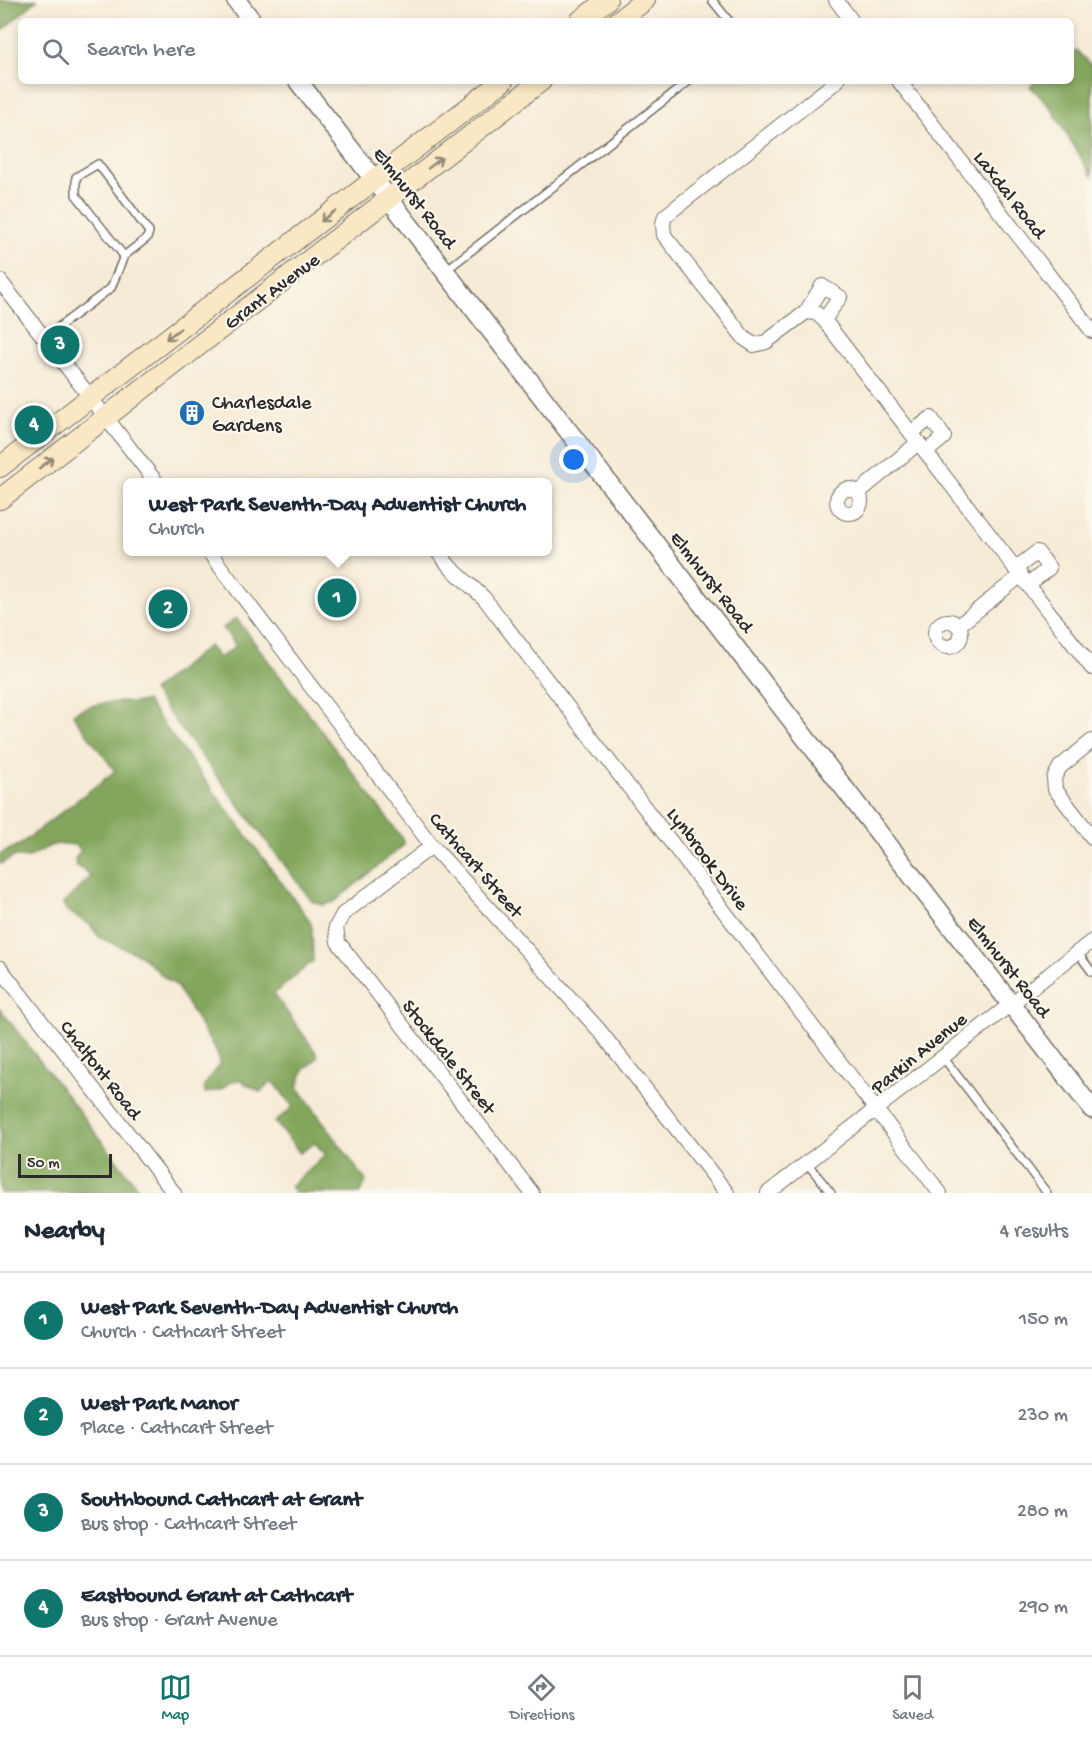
<!DOCTYPE html>
<html lang="en">
<head>
<meta charset="utf-8">
<style>
	:root { --surface:#fff; --page:#f2f2f3; --text:#1f2937; --muted:#747a83; --line:#e0e1e3; --accent:#0f766e }
	body { margin:0; font-family:"Gochi Hand",sans-serif; background:var(--page); color:var(--text) }
	.scale { position:absolute; left:18px; bottom:15px; width:94px; box-sizing:border-box; padding-left:6px; border:3px solid #2b2b2b; border-top:0; font-size:16px; line-height:21px; white-space:nowrap; color:#2b2b2b; -webkit-text-stroke:4px #fbf7ec; paint-order:stroke }
	.you { position:absolute; left:574px; top:460px; width:21px; height:21px; margin:-15px; border:4px solid #fff; border-radius:50%; background:#1a73e8; box-shadow:0 0 0 9px #1a73e833 }
	.badge { display:grid; place-items:center; width:39px; height:39px; border-radius:50%; background:var(--accent); color:#fff; font-size:20px; font-weight:700 }
	.pin { position:absolute; translate:-50% -50%; border:3px solid #fff; box-shadow:0 2px 6px #0006 }
	.popup { position:absolute; left:123px; top:478px; width:429px; height:78px; box-sizing:border-box; display:grid; place-content:center; border-radius:9px; background:var(--surface); filter:drop-shadow(0 2px 4px #0005); font-size:20px; white-space:nowrap; color:var(--muted) }
	.popup b { font-size:22px; color:var(--text) }
	.popup::after { content:''; position:absolute; left:50%; top:100%; margin-left:-12px; border:12px solid transparent; border-top-color:var(--surface) }
	.list { margin:0; padding:0; list-style:none }
	h2 { display:flex; justify-content:space-between; align-items:center; height:78px; margin:0; padding:0 24px; font-size:26px }
	h2 small { font-size:20px; font-weight:400; color:var(--muted) }
	.list li { display:grid; grid-template-columns:39px 1fr auto; gap:18px; align-items:center; box-sizing:border-box; height:96px; padding:0 24px; border-top:2px solid var(--line) }
	.list b { display:block; font-size:22px; white-space:nowrap }
	.list p { margin:0; font-size:20px; white-space:nowrap; color:var(--muted) }
	.list em { font-size:20px; font-style:normal; color:var(--muted) }
	.icon { flex:none; width:33px; height:33px; fill:none; stroke:currentColor; stroke-width:2; stroke-linecap:round; stroke-linejoin:round }
	.map { position:relative; flex:none; width:1092px; height:1193px; overflow:hidden }
	.search { position:absolute; background:var(--surface); box-shadow:0 3px 9px #0003; left:18px; right:18px; top:18px; height:66px; display:flex; align-items:center; gap:15px; box-sizing:border-box; padding:0 21px; border-radius:9px; color:var(--muted); font-size:22px }
	.sheet { height:462px; background:var(--surface) }
	nav { display:flex; justify-content:space-around; align-items:center; box-sizing:border-box; height:84px; border-top:2px solid var(--line); background:var(--surface); font-size:16px; color:var(--muted) }
	nav a { display:grid; justify-items:center; gap:3px }
	nav .on { color:var(--accent) }
	.map>svg:first-child { display:block }
	.forest { fill:#82a65c; stroke:#566844; stroke-width:1.5 }
	.lines { fill:none; stroke-linecap:round; stroke-linejoin:round }
	.service-casing { stroke:#726e67; stroke-width:10 }
	.minor-casing { stroke:#726e67; stroke-width:16 }
	.tertiary-casing { stroke:#726e67; stroke-width:21 }
	.secondary-casing { stroke:#726e67; stroke-width:22 }
	.service { stroke:#fff; stroke-width:7 }
	.minor { stroke:#fff; stroke-width:14 }
	.tertiary { stroke:#fff; stroke-width:18 }
	.secondary { stroke:#fae7c3; stroke-width:20 }
	.oneway { stroke:#928977 }
	.labels { text-anchor:middle; stroke-width:4.5; stroke-linejoin:round; paint-order:stroke }
	.street-label { font-size:20px; fill:#2b2b2b; stroke:#fbf7ec }
	.poi-label { font-size:20px; fill:#2b2b2b; stroke:#fbf7ec; text-anchor:start }
</style>
</head>
<body>
<div class="map">
<svg width="1092" height="1193" viewBox="0 0 1092 1193">
	<rect width="100%" height="100%" fill="#fbf7ec"/>
	<filter id="ink" filterUnits="userSpaceOnUse"><feTurbulence type="fractalNoise" baseFrequency=".0167" numOctaves="2"/><feDisplacementMap in="SourceGraphic" scale="12" xChannelSelector="R" yChannelSelector="G"/><feConvolveMatrix kernelMatrix="1 2 1 2 8 2 1 2 1" color-interpolation-filters="sRGB"/></filter>
	<filter id="wash" filterUnits="userSpaceOnUse"><feTurbulence type="fractalNoise" baseFrequency=".008" numOctaves="4" result="noise"/><feDisplacementMap in="SourceGraphic" scale="24" xChannelSelector="R" yChannelSelector="G"/><feGaussianBlur stdDeviation="1.35" result="paint"/><feColorMatrix in="noise" values="0 0 0 0 0 0 0 0 0 0 0 0 0 0 0 0 0 1.4 0 .05"/><feComposite in="paint" operator="in"/></filter>
	<g filter="url(#wash)">
		<rect width="100%" height="100%" fill="#f6ebd6"/>
		<path class="forest" d="M 0,0 L 37,0 L 0,32 Z
			M 1076,50 L 1092,66 L 1092,176 L 1051,108 L 1030,86 L 1037,81 L 1071,81 L 1071,55 Z
			M 236,618 L 403,839 L 404,845 L 334,902 L 323,905 L 312,901 L 152,691 L 209,646 L 219,658 L 236,646 L 223,628 Z
			M 125,701 L 131,703 L 146,701 L 308,918 L 312,927 L 313,961 L 274,994 L 318,1055 L 314,1062 L 304,1069 L 298,1087 L 366,1181 L 360,1193 L 295,1193 L 290,1186 L 326,1155 L 315,1143 L 300,1153 L 275,1122 L 293,1107 L 273,1081 L 260,1092 L 240,1080 L 232,1081 L 220,1090 L 205,1093 L 204,1086 L 219,1066 L 218,1055 L 176,985 L 165,978 L 140,955 L 100,938 L 90,925 L 66,910 L 63,904 L 90,877 L 88,873 L 76,865 L 75,859 L 81,850 L 76,845 C 48,841 50,848 27,858 L 15,856 L 0,864 L 0,854 L 19,845 L 115,771 L 73,715 C 81,705 112,702 125,701 Z
			M 0,1009 L 142,1193 L 0,1193 Z"/>
	</g>
	<g filter="url(#ink)">
		<g class="lines">
			<g class="service-casing">
				<path id="service" d="M 712,0 L 729,21
					M 445,271 L 689,81
					M 44,338 L 111,288 L 124,256 L 76,195 L 76,177 L 98,164 L 149,232 L 147,238 L 124,256
					M 1077,952 L 1092,972
					M 943,1057 L 1047,1193
					M 807,1163 L 831,1193"/>
			</g>
			<g class="minor-casing">
				<path id="minor" d="M 836,0 L 852,21
					M 837,81 L 665,216 L 663,224 L 664,235 L 745,339 L 754,345 L 766,342 L 806,312 L 816,313 L 824,320 L 1092,668
					M 899,81 L 1092,331
					M 0,281 L 156,482
					M 806,312 L 822,286 L 840,297 L 824,320
					M 911,433 L 931,418 L 944,437 L 926,452
					M837 501a12 12 0 1 1 24 0a12 12 0 1 1-24 0Z
					M 858,493 L 918,443
					M 209,552 L 432,846 L 599,1030 L 727,1193
					M 438,552 L 450,567 L 484,598 L 940,1193
					M 1015,569 L 1037,552 L 1049,568 L 1028,585
					M935 634a13 13 0 1 1 26 0a13 13 0 1 1-26 0Z
					M 958,626 L 1020,576
					M 1092,741 L 1060,767 L 1054,778 L 1055,789 L 1092,837
					M 432,846 L 343,914 L 336,927 L 338,942 L 532,1193
					M 0,968 L 174,1193
					M 768,1193 L 1092,941"/>
			</g>
			<g class="tertiary-casing">
				<path id="tertiary" d="M 236,0 L 252,21
					M 298,81 L 1092,1109"/>
			</g>
			<g class="secondary-casing">
				<path id="secondary" d="M 580,21 L 607,0
					M 618,21 L 645,0
					M 0,467 L 503,81
					M 0,499 L 541,81"/>
			</g>
			<use href="#service" class="service"/>
			<use href="#minor" class="minor"/>
			<use href="#tertiary" class="tertiary"/>
			<use href="#secondary" class="secondary"/>
		</g>
		<defs><path id="oneway-shaft" d="M-6 0H5M1.5-3L5.5 0L1.5 3" fill="none" stroke-width="1.6" stroke-linecap="round" stroke-linejoin="round" transform="scale(1.5)"/></defs>
		<g class="oneway">
			<use href="#oneway-shaft" transform="translate(435 163) rotate(-38)"/>
			<use href="#oneway-shaft" transform="translate(328 216) rotate(143)"/>
			<use href="#oneway-shaft" transform="translate(173 334) rotate(143)"/>
			<use href="#oneway-shaft" transform="translate(46 463) rotate(-38)"/>
		</g>
	</g>
	<defs>
		<g id="building-disc" transform="scale(1.35)"><circle r="9.5" fill="#1f6fb2" stroke="#fbf7ec"/><path d="M-4-6H4V6H1V3H-1V6H-4ZM-2.5-4.3h1.7v1.8h-1.7ZM.8-4.3h1.7v1.8H.8ZM-2.5-1h1.7V.8h-1.7ZM.8-1h1.7V.8H.8Z" fill="#fff"/></g>
	</defs>
	<g fill-rule="evenodd">
		<use href="#building-disc" x="192" y="413"/>
	</g>
	<g class="labels">
		<g class="street-label">
			<text transform="translate(1011 194) rotate(52)" y="7">Laxdal Road</text>
			<text transform="translate(416 197) rotate(52)" y="7">Elmhurst Road</text>
			<text transform="translate(271 290) rotate(-37)" y="7">Grant Avenue</text>
			<text transform="translate(713 581) rotate(52)" y="7">Elmhurst Road</text>
			<text transform="translate(709 858) rotate(53)" y="7">Lynbrook Drive</text>
			<text transform="translate(477 864) rotate(49)" y="7">Cathcart Street</text>
			<text transform="translate(1010 966) rotate(52)" y="7">Elmhurst Road</text>
			<text transform="translate(918 1052) rotate(-39)" y="7">Parkin Avenue</text>
			<text transform="translate(450 1056) rotate(52)" y="7">Stockdale Street</text>
			<text transform="translate(102 1069) rotate(52)" y="7">Chalfont Road</text>
		</g>
		<g class="poi-label">
			<text x="212" y="408">Charlesdale<tspan x="212" dy="23">Gardens</tspan></text>
		</g>
	</g>
</svg>
<div class="scale">50 m</div>
<div class="you"></div>
<div class="pin badge" style="left:337px;top:598px">1</div>
<div class="popup"><b>West Park Seventh-Day Adventist Church</b>Church</div>
<div class="pin badge" style="left:168px;top:609px">2</div>
<div class="pin badge" style="left:60px;top:345px">3</div>
<div class="pin badge" style="left:34px;top:425px">4</div>
<div class="search"><svg class="icon" aria-label="search" viewBox="0 0 24 24"><circle cx="10" cy="10" r="6"/><path d="M15 15l6 6"/></svg>Search here</div>
</div>
<section class="sheet">
<h2>Nearby<small>4 results</small></h2>
<ul class="list">
<li><span class="badge">1</span><div><b>West Park Seventh-Day Adventist Church</b><p>Church · Cathcart Street</p></div><em>150 m</em></li>
<li><span class="badge">2</span><div><b>West Park Manor</b><p>Place · Cathcart Street</p></div><em>230 m</em></li>
<li><span class="badge">3</span><div><b>Southbound Cathcart at Grant</b><p>Bus stop · Cathcart Street</p></div><em>280 m</em></li>
<li><span class="badge">4</span><div><b>Eastbound Grant at Cathcart</b><p>Bus stop · Grant Avenue</p></div><em>290 m</em></li>
</ul>
</section>
<nav>
<a class="on"><svg class="icon" aria-label="map" viewBox="0 0 24 24"><path d="M3 6l6-2 6 2 6-2v14l-6 2-6-2-6 2zM9 4v14M15 6v14"/></svg>Map</a>
<a><svg class="icon" aria-label="directions" viewBox="0 0 24 24"><path d="M12 3l9 9-9 9-9-9zM9 14v-3h6M13 9l2 2-2 2"/></svg>Directions</a>
<a><svg class="icon" aria-label="saved" viewBox="0 0 24 24"><path d="M7 4h10v16l-5-4-5 4z"/></svg>Saved</a>
</nav>
</body>
</html>
